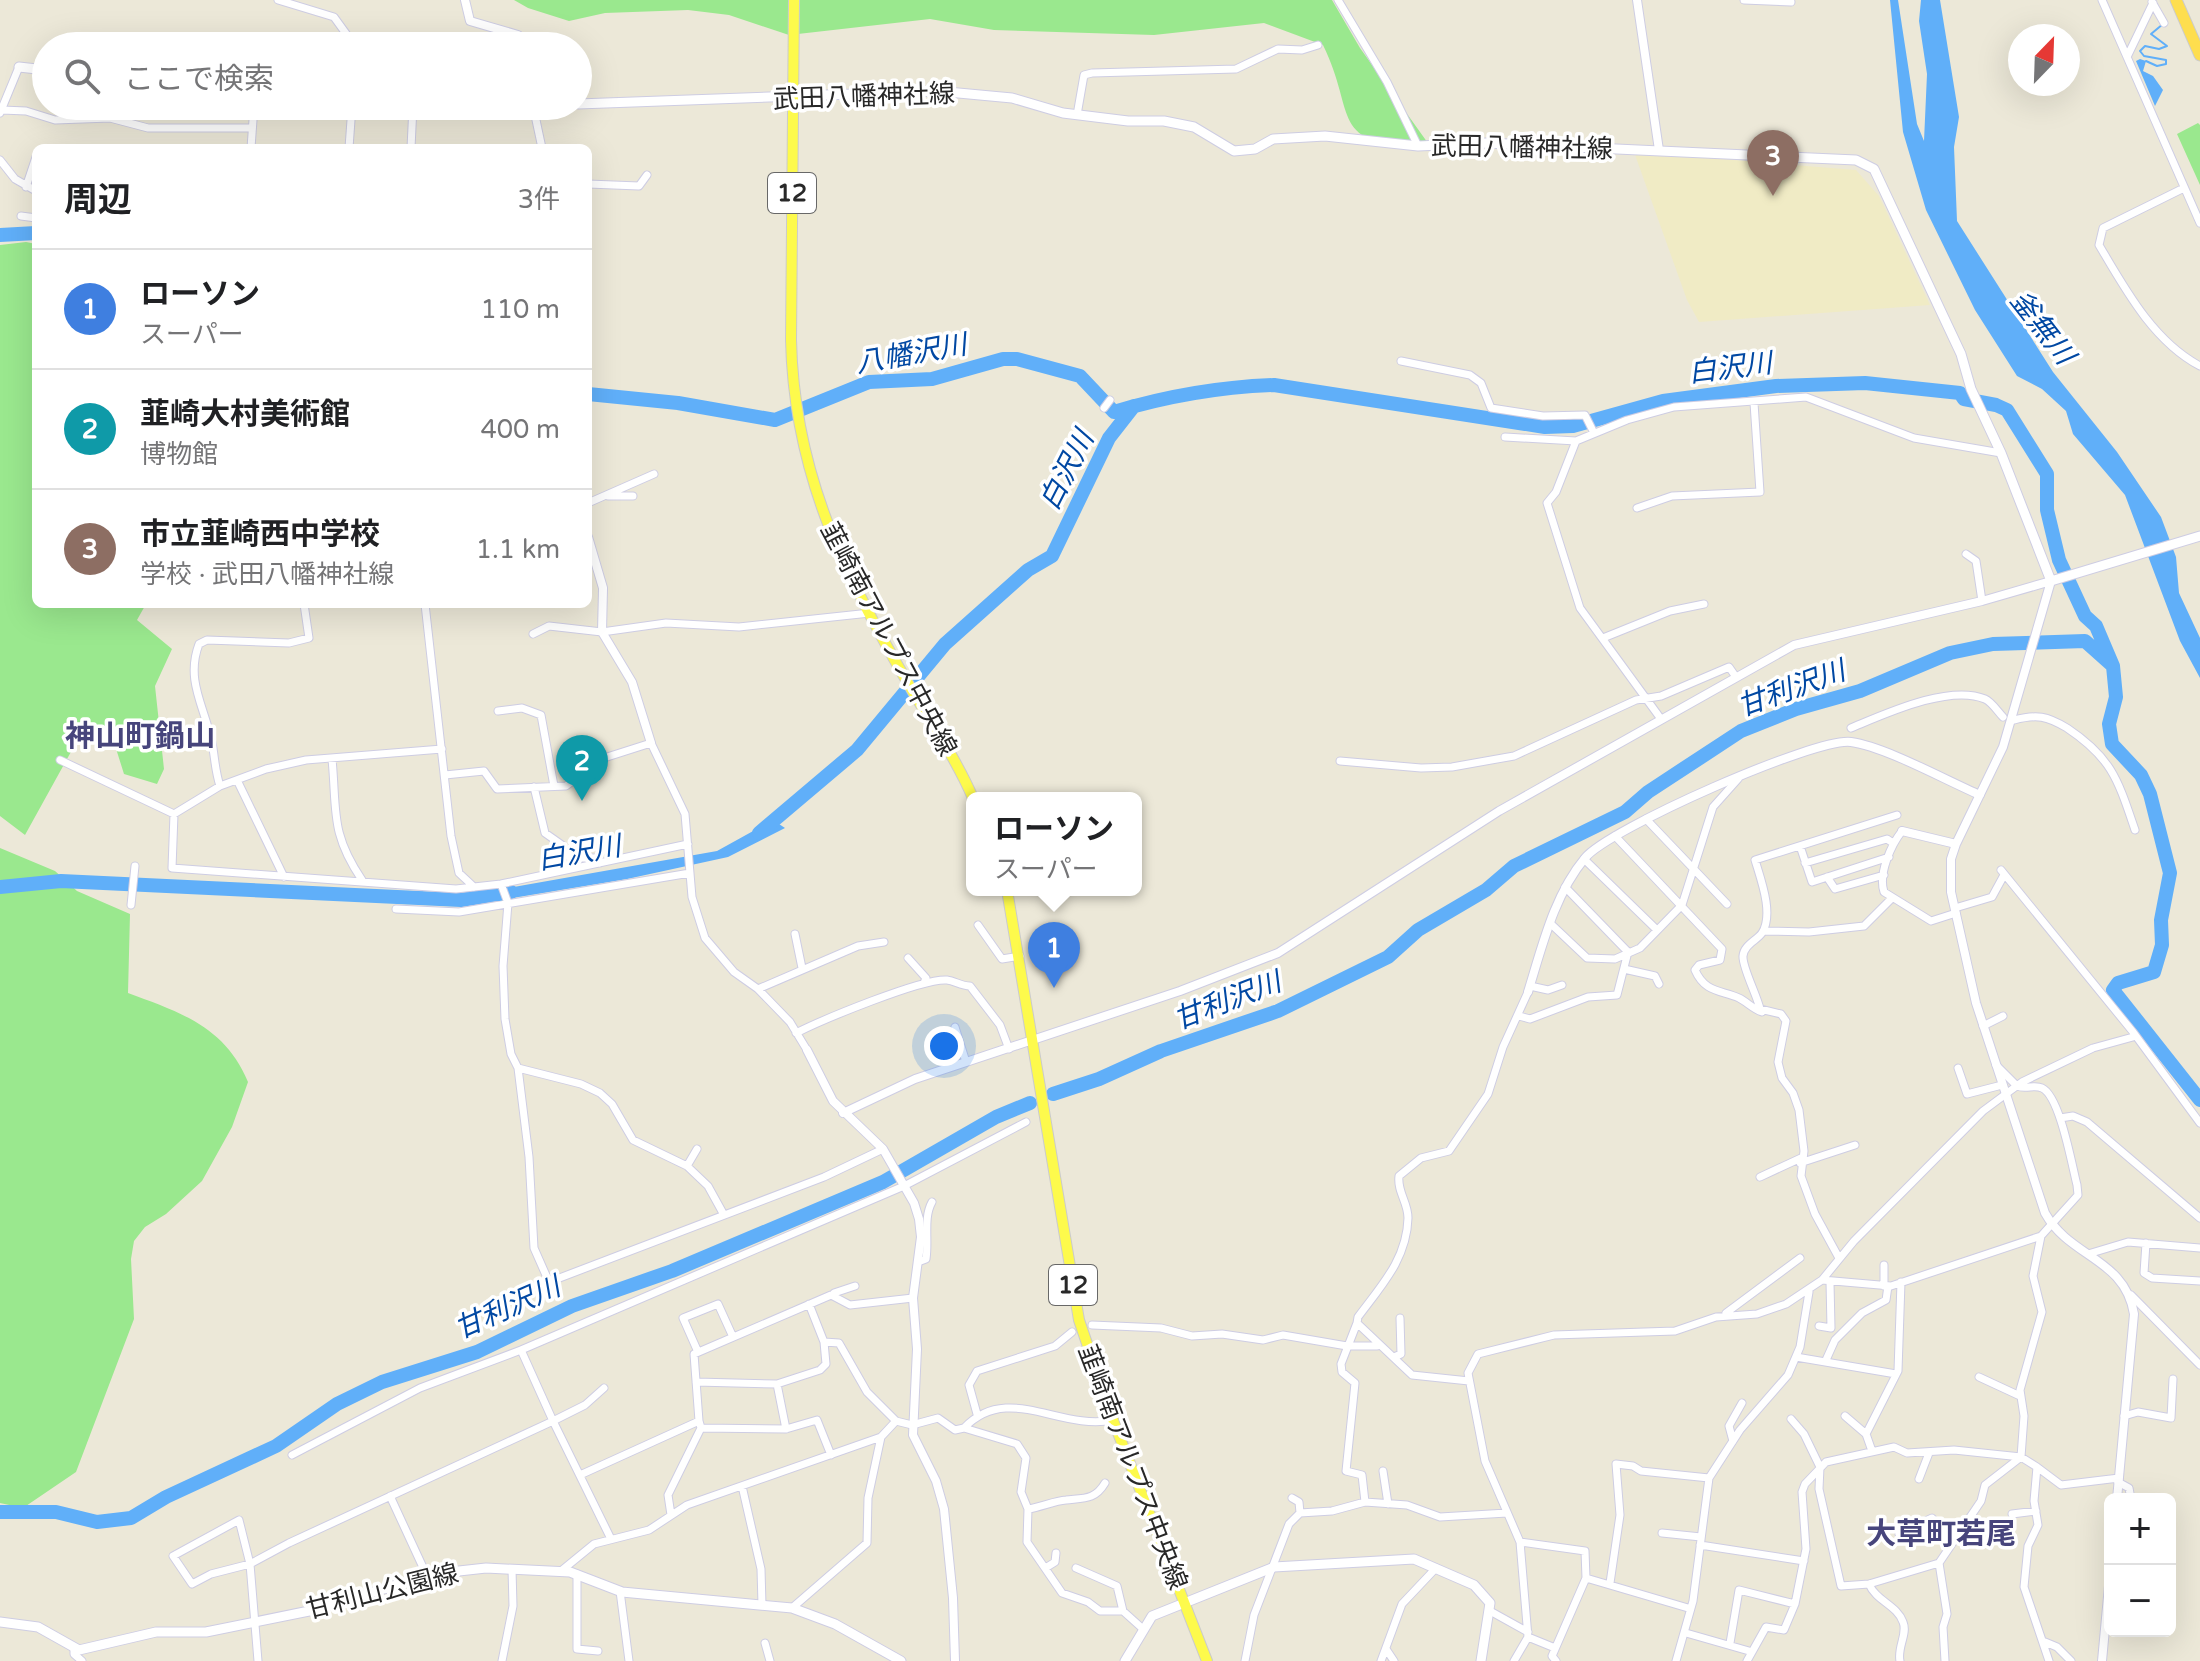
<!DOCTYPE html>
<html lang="ja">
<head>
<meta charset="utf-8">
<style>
	:root { --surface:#fff; --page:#f6f6f6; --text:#202124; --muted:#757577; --line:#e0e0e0; --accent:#3832ff }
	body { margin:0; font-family:"Varela Round","Noto Sans JP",sans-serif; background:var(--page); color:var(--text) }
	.controls { position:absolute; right:24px; bottom:24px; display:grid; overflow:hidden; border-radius:12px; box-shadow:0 8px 32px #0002 }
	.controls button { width:72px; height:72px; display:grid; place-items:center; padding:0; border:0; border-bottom:2px solid var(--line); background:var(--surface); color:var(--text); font:40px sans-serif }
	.compass { position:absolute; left:2008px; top:24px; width:72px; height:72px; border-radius:50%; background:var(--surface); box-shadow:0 8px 32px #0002; rotate:23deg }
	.you { position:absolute; left:944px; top:1046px; width:28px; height:28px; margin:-20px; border:6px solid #fff; border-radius:50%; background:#1a73e8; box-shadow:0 0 0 12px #1a73e833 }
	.badge { display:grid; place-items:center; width:52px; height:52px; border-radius:50%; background:var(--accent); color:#fff; font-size:26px; font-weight:700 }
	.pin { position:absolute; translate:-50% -66px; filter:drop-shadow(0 2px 4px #0008) }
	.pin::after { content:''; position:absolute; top:42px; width:28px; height:24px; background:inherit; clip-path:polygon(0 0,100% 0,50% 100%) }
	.popup { position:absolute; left:966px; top:792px; width:176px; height:104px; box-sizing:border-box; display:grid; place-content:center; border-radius:12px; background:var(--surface); filter:drop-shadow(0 2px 6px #0005); font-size:26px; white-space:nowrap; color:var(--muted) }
	.popup b { font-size:30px; color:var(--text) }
	.popup::after { content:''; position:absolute; left:50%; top:100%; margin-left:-16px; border:16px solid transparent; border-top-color:var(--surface) }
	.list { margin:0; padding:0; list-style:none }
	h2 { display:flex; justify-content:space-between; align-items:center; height:104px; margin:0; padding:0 32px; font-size:34px }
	h2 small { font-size:26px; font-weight:400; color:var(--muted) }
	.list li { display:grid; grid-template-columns:52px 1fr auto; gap:24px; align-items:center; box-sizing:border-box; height:120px; padding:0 32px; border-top:2px solid var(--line) }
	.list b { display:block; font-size:30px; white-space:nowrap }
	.list p { margin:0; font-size:26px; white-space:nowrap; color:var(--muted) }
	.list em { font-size:26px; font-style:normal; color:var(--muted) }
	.icon { flex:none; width:44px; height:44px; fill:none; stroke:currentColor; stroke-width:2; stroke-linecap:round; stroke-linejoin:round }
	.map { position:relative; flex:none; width:2200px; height:1661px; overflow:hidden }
	.search { position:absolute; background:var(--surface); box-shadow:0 8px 32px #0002; left:32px; top:32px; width:560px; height:88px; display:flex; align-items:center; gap:20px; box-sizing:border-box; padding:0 28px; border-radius:44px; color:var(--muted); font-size:30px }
	.panel { position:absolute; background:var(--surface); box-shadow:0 8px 32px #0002; left:32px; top:144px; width:560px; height:464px; border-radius:12px }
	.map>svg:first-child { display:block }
	.education { fill:#f0ebc5 }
	.green { fill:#9ae88e }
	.water { fill:#60aff9 }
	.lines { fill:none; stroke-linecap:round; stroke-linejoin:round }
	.stream { stroke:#60aff9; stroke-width:2 }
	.river { stroke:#60aff9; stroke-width:14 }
	.minor-casing { stroke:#cecde3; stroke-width:9 }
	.tertiary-casing { stroke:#cecde3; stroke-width:10 }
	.secondary-casing { stroke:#cecde3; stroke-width:11 }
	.primary-casing { stroke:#cbcbcb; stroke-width:12 }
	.trunk-casing { stroke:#cbcbcb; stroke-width:13 }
	.minor { stroke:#fff; stroke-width:7 }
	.tertiary { stroke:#fff; stroke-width:8 }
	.secondary { stroke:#fff; stroke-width:9 }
	.primary { stroke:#fdfa4c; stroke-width:10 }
	.trunk { stroke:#fede4e; stroke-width:11 }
	.labels { text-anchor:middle; stroke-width:7; stroke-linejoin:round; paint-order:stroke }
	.shield { fill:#fff; stroke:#686868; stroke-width:2 }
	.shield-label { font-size:24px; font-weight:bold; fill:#282828 }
	.street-label { font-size:26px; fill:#282828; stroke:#fff }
	.water-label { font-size:28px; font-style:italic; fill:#0148a3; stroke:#fff }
	.quarter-label { font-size:30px; font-weight:bold; fill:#47457c; stroke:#fff }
</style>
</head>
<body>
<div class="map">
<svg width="2200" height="1661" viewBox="0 0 2200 1661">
	<rect width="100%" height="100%" fill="#ece8d8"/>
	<path class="education" d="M 1634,152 L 1856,170 L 1879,196 L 1930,305 L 1699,322 L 1687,300 Z"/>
	<path class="green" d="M 514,0 L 1332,0 L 1360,48 L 1430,146 C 1326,147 1358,116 1323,45 L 1264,23 L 1154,35 L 994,30 L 930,19 L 789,35 L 729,15 L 688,10 L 605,13 L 569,21 L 528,8 Z
		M 2198,123 L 2200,125 L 2200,185 L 2177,134 Z
		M 26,242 L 36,244 L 36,604 L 146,604 L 137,620 L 172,649 L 155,686 L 164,769 L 157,784 L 124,774 L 113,739 L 88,721 L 25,835 L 0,816 L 0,245 Z
		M 0,848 L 55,871 L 77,891 L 130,914 L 128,993 C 179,1012 225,1026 248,1082 L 232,1127 L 202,1181 L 166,1214 L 145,1227 L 134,1241 L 131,1259 L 134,1319 L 76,1472 L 23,1508 L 0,1503 Z"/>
	<path class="water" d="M 1890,0 L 1898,0 L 1917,124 L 1924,141 L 1927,74 L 1919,21 L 1921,0 L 1940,0 L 1959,117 L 1954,147 L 1957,221 L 2053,372 L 2117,452 L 2161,517 L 2176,557 L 2179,593 L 2200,638 L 2200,678 L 2180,641 L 2125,495 L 2073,434 L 2066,411 L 2042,389 L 2017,376 L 1975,310 L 1926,210 L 1903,132 Z
		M 2140,59 L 2146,61 L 2143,71 L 2153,76 L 2163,90 L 2155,106 L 2136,61 Z
		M 773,820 L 785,828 L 728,857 L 627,879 L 495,901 L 491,891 L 717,851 Z"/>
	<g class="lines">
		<path class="stream" d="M 2146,61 L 2157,66 L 2166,64 L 2166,60 L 2144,56 L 2140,51 L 2145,46 L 2159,49 L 2167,46 L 2151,34 L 2163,24"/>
		<path class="river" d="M 0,235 L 36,233
			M 588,394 L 678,403 L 775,420 L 869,382 L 932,379 L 1003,359 L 1017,359 L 1080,376 L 1114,412 C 1167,396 1219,387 1274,385 L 1545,427 L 1573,426 L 1663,401 L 1776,386 L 1865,383 L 1960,393 L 1964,399 L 1996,405 L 2007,410 L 2047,474 L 2047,510 L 2059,560 L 2085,616 L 2096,626 L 2113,666
			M 759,833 L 857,750 L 945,644 L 1028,570 L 1052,556 L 1109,438 L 1134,406
			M 0,887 L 61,881 L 461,900 L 511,892
			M 1053,1094 L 1099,1079 L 1161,1051 L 1278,1011 L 1388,957 L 1418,930 L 1486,890 L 1514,866 L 1625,812 L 1648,792 L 1741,731 L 1796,709 L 1860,691 L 1950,653 L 1993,644 L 2085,641 L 2113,666 L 2116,697 L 2109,724 L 2112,744 L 2141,775 L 2150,794 L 2170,873 L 2161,920 L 2162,945 L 2154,972 L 2118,983 L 2113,990 L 2200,1100
			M 0,1512 L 56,1512 L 97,1522 L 131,1518 L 166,1497 L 276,1446 L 337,1404 L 382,1382 L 477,1352 L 572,1306 L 672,1271 L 883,1182 L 996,1117 L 1030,1103"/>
		<g class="minor-casing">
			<path id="minor" d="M 278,0 L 334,17 L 355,46
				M 1338,0 L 1387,82 L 1418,146
				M 1744,0 L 1791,2
				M 2102,0 L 2200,223
				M 2152,2 L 2164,23
				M 2127,57 L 2153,3
				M 533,106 L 542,148
				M 2,110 L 26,111 L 55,120 L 110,118 L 148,128 L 252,128
				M 0,113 L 19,67
				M 1077,115 L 1084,75 L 1092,73 L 1236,69 L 1278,49 L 1302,50 L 1318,45
				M 251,148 L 254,106
				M 349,148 L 352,106
				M 411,148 L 413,106
				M 0,160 L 15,179 L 36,191
				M 588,184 L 639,186 L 647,175
				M 26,187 L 36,157
				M 2184,188 L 2103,228 L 2099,245 C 2125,289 2153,341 2200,366
				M 21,216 L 36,218
				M 1401,361 L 1470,375 L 1481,383 L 1491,408 L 1543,416 L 1585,415 L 1594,433
				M 1104,408 L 1110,400
				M 1505,437 L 1576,441
				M 608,496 L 633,496
				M 588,503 L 654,474
				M 1637,508 L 1672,496 L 1760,492 L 1754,403
				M 1966,554 L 1976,561 L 1982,601
				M 425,604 L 451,836 L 459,873 L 474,887
				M 533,634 L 549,626 L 602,632 L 666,623 L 739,627 L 870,613
				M 1603,638 L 1670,611 L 1704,604
				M 498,711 L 522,708 L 541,715 L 554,786
				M 1661,719 L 1580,608 L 1547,503 L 1556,492 L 1576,441 L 1627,420 L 1674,407 L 1806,397 L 1914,438 L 2001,453
				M 2014,720 C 2037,714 2047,716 2067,728 C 2112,758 2118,780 2135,830
				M 1851,728 C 1885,714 1949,684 1985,699 C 1992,702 1998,712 2003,717
				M 442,749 L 306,760 L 266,769 L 220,786 L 174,814 L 172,868 L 456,889 L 501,884 L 688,844
				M 332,759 C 337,811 330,833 362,880
				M 60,760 L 174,814
				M 1340,761 L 1421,768 L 1452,767 L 1514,756 L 1636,700 L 1661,696 L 1729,667 L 1736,677
				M 445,775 L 484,771 L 497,789 L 566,786 L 604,758 L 651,743 L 685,814 L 692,897 L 705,938 L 734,972 L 758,989 L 790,1022 L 807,1050
				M 237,780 L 284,877
				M 220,786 C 215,771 215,758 212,743 C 205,707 185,681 199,644 L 207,640 L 289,643 L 309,638 L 304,604
				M 534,787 L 545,833 L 562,845 L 570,858 L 595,858 L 600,863
				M 1646,819 L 1727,904
				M 1902,831 C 1891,845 1878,874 1884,892 L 1931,921 L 1956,913
				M 1615,836 L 1722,949 L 1720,960 L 1699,965 L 1695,970 C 1705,993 1721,990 1739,998 C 1747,1002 1753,1009 1762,1012
				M 1800,846 L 1812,882 L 1889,857
				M 1584,859 L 1657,930
				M 1805,863 L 1887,839 L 1893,843
				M 2001,870 L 2133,1032 L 2200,1123
				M 1827,877 L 1835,889 L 1884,875
				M 501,884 L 508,903 L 503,966 L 505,1019 L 511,1054 L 518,1068 L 529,1157 L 534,1248 L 549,1282 L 824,1177 L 883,1149
				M 131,905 L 135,866
				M 1955,908 L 1992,897 L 2004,875
				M 396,909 L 459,912 L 690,873
				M 1551,924 L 1587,958 L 1615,959 L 1640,948 L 1682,905 L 1713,807 L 1738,779
				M 978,925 L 1002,959 L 1020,956
				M 1764,931 L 1809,932 L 1864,926 L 1892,898
				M 795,934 L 802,968
				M 908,958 L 926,978 L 924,983
				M 1624,969 L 1655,976 L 1659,984
				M 1530,986 L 1548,990 L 1562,985
				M 758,989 L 858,946 L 884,942
				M 1519,1016 L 1530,1019 L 1588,997 L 1617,995 L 1628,952 L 1565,887
				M 1983,1026 L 2003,1016
				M 955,1027 L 966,1062
				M 796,1033 C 822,1020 922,978 947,980 C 955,981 961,986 970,986 L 1000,1025 L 1009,1049
				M 518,1068 L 581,1084 L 600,1093 L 612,1104 L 633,1140 L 687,1166 L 708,1186 L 724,1215
				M 1958,1068 L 1967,1094 L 2002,1085
				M 2060,1118 L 2073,1116 L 2087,1122 L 2200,1218
				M 1800,1163 L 1855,1145
				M 687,1166 L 697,1149
				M 1760,1177 L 1801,1158
				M 2146,1243 L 2144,1273 L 2152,1278 L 2200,1281
				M 2088,1254 L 2128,1242 L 2200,1248
				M 1839,1258 L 1815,1214 L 1801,1176 L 1804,1151 L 1799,1110 L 1793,1093 L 1782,1078 L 1778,1062 L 1786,1021 L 1781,1014 L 1760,1009 C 1757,995 1742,967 1743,956 C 1744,945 1756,941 1762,933 C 1774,914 1761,880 1755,860 L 1897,815
				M 918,1262 L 926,1259 C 929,1240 923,1218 932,1202
				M 1884,1265 L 1884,1286
				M 1822,1280 L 1891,1286 L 2041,1236 L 2078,1195 L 2077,1185 C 2072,1166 2060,1096 2042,1088 C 2034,1084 2026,1090 2017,1086 L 1996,1065
				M 834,1293 L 855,1286
				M 2131,1295 L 2200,1365
				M 809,1304 L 824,1342 L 839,1343 L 867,1392 L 896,1421
				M 1726,1313 L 1800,1258
				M 1357,1323 L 1341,1364 L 1342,1372 L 1355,1383 L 1346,1471 L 1362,1475 L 1365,1502
				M 1092,1325 L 1161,1328 L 1192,1336 L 1222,1334 L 1263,1340 L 1283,1335 L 1347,1346 L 1377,1346
				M 1819,1326 L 1831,1328 L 1830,1282
				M 521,1350 L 553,1421 L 585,1405 L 604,1388
				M 698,1352 L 683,1318 L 718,1304 L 733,1337
				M 1394,1357 L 1401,1354 L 1400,1318
				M 1796,1357 L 1896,1374
				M 1826,1360 L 1835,1340 L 1862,1313 L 1886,1300 L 1888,1286
				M 1979,1377 L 2020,1396
				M 1469,1381 L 1412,1375 L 1357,1323 L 1358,1317 C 1381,1286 1407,1259 1408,1218 C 1408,1202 1397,1192 1399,1176 L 1421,1158 L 1449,1151 L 1488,1094 L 1503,1047 L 1528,992
				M 696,1382 L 777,1384 L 786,1429
				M 777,1384 L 820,1370 L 826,1364 L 824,1342
				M 977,1414 L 969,1385 L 977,1371 L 1055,1346 L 1072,1332
				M 1845,1416 L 1866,1434
				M 2124,1416 L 2138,1412 L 2171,1418 L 2173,1379
				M 1791,1419 L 1804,1434 L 1820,1467 L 1819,1489 L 1841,1586 L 1869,1584 L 1939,1563
				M 699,1421 L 694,1354 L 831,1295 L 850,1305 L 913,1298
				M 701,1428 L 786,1429 L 817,1420 L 831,1455
				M 964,1428 C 1008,1382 1059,1431 1113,1420
				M 1733,1441 L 1729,1426 L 1742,1403
				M 1872,1451 L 1866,1434 L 1898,1371 L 1901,1282
				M 292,1455 L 420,1388 L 521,1350 L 904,1186 L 1026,1122
				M 2037,1467 L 2061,1485 L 2119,1478
				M 1383,1471 L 1388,1504
				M 580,1475 L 699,1421 L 701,1428 L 668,1495 L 671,1515
				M 1919,1479 L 1929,1453
				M 2118,1482 L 2129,1488 L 2131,1499
				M 742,1486 L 761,1569 L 762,1605
				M 390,1496 L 427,1576
				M 1292,1498 L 1299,1502 L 1300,1513
				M 1028,1509 C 1041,1507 1054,1501 1066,1500 C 1084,1498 1095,1500 1105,1483
				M 2012,1514 L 2036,1511
				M 239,1520 L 250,1564 L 211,1574 L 192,1584 L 173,1556 Z
				M 1662,1533 L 1701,1537
				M 1899,1534 L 1932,1518 L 1940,1527 L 1957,1533
				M 1520,1542 L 1585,1551 L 1586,1578 L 1552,1656 L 1556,1661
				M 1700,1545 L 1804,1561
				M 1047,1567 L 1055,1562 L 1056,1553
				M 1076,1568 L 1117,1586 L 1123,1611
				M 561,1571 L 594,1544 L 649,1530 L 687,1505 L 881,1437 L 896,1421 L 912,1425 L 938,1418 L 955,1430 L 964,1428 L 1017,1444 L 1026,1458 L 1021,1492 L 1028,1509 L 1027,1542 L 1062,1593 L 1088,1602 L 1100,1611 L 1123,1611 L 1143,1629
				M 577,1574 L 577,1649 L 598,1651
				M 1586,1578 L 1688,1608
				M 1610,1583 L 1620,1515 L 1616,1464 L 1633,1466 L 1641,1471 L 1709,1478
				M 1869,1584 C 1876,1601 1897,1605 1903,1622 C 1908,1634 1897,1647 1900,1661
				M 620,1591 L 629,1661
				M 792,1608 L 867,1543 L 868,1498 L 881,1437
				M 1490,1611 L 1528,1632
				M 1686,1633 L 1749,1651
				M 1528,1637 L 1555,1648
				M 2045,1642 L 2057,1647 L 2071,1661
				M 765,1643 L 770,1661
				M 1730,1643 L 1739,1590 L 1795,1604
				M 74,1649 L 74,1654 L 82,1661
				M 1386,1649 L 1394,1661
				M 258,1661 L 250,1564 L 289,1543 L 553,1421 L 611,1539
				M 502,1661 L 513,1606 L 512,1569
				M 1245,1661 L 1254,1615 L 1289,1524 L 1300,1513 L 1332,1511 L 1365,1502 L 1407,1505 L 1440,1517 L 1507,1513
				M 1381,1661 L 1402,1604 L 1436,1568
				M 1514,1661 L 1528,1637 L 1520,1542 L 1485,1461 L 1468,1373 L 1478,1354 L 1554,1335 L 1675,1331 L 1716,1317 L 1757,1314 L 1786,1304 L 1822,1280 L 1854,1241 L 1983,1111 L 2022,1082 L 2093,1048 L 2133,1037
				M 1676,1661 L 1693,1601 L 1709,1478 L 1740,1430 L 1788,1375 L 1800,1347 L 1809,1292
				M 1747,1661 L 1766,1627 L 1784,1630 L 1795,1604 L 1806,1549 L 1802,1492 L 1805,1484 L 1826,1462 L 1894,1447 L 1907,1453 L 1954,1450 L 2021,1457 L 2037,1467 L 2034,1501 L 2038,1525 L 2028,1546 L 2024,1587 L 2049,1661
				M 1945,1661 L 1943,1627 L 1947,1614 L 1939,1563 L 1981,1501 L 1985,1485 L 2021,1457 L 2024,1416 L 2020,1390 L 2042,1312 L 2033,1276 L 2041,1236"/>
		</g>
		<g class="tertiary-casing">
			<path id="tertiary" d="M 465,0 L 470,21 L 518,35 L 530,46
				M 1637,0 L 1659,150
				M 588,537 L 603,588 L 602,632 L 632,682 L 651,743
				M 1902,831 L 1956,844
				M 1528,992 C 1542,947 1554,895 1585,858 C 1608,829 1816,737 1851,742 C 1886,747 1945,780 1980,795
				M 807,1050 L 833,1101 L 883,1149 L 914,1203 L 919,1219 L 921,1237 L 913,1298 L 917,1349 L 913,1435 L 936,1481 L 944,1509 L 953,1598 L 955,1661
				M 843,1113 L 915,1079 L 1180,991 L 1278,953 L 1499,811 L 1794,645 L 1982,601 L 2051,581 L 2003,747 L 1956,844 L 1951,859 L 1951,892 L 1976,1003 L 2045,1213 C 2070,1258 2125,1258 2134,1314 L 2117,1499
				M 2102,1661 L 2110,1575"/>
		</g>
		<g class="secondary-casing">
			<path id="secondary" d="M 19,67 L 46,70
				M 578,104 L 937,91 L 1012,98 L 1063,113 L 1128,121 L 1164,121 L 1194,127 L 1234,151 L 1255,149 L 1273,139 L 1325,136 L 1418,146 L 1486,143 L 1856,160 L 1874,169 L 1961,354 L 1971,389 L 2001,453 L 2051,581 L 2200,536
				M 0,1622 L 38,1627 L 79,1650 L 156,1632 L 206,1632 L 319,1609 L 432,1574 L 486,1568 L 570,1572 L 622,1592 L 792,1608 L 835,1624 L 901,1661
				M 1125,1661 L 1152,1616 L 1274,1567 L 1414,1559 L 1474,1585 L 1490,1603 L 1481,1661"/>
		</g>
		<g class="primary-casing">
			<path id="primary" d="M 794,0 L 791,340 C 794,476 846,577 913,692 C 934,727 957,761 973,798
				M 1007,890 L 1079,1320 L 1113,1420 L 1207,1661"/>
		</g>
		<g class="trunk-casing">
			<path id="trunk" d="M 2176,0 L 2200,55"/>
		</g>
		<use href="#minor" class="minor"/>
		<use href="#tertiary" class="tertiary"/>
		<use href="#secondary" class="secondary"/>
		<use href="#primary" class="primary"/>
		<use href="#trunk" class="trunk"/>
	</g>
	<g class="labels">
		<g class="shield">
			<rect x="768" y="173" width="48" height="40" rx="6"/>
			<rect x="1049" y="1265" width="48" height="40" rx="6"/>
		</g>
		<g class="shield-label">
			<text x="792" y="201">12</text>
			<text x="1073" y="1293">12</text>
		</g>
		<g class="street-label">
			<text transform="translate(864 96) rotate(-2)" y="9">武田八幡神社線</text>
			<text transform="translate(1522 147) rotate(1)" y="9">武田八幡神社線</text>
			<text transform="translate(889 639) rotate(62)" y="9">韮崎南アルプス中央線</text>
			<text transform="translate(1133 1467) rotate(69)" y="9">韮崎南アルプス中央線</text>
			<text transform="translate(382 1591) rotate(-14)" y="9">甘利山公園線</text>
		</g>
		<g class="water-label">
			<text transform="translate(2043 327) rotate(52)" y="10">釜無川</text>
			<text transform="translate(911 353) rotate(-10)" y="10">八幡沢川</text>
			<text transform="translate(1730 367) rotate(-7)" y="10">白沢川</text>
			<text transform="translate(1066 470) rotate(-63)" y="10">白沢川</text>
			<text transform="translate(1791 688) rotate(-20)" y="10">甘利沢川</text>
			<text transform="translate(579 852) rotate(-10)" y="10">白沢川</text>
			<text transform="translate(1227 1000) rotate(-21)" y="10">甘利沢川</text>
			<text transform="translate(507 1307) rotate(-24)" y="10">甘利沢川</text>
		</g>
		<g class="quarter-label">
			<text x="140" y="746">神山町鍋山</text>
			<text x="1941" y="1544">大草町若尾</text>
		</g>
	</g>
</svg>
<div class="controls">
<button>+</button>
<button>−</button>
</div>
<svg class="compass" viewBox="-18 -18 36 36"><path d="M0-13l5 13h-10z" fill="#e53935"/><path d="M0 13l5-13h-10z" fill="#757577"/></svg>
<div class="you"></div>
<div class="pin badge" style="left:1054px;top:988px;background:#3f7fe0">1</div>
<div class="popup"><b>ローソン</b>スーパー</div>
<div class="pin badge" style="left:582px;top:801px;background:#0f9aa8">2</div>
<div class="pin badge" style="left:1773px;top:196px;background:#8d6e63">3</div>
<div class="search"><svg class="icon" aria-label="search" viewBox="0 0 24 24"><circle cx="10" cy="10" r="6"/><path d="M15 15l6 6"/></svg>ここで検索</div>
<section class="panel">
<h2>周辺<small>3件</small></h2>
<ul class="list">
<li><span class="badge" style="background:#3f7fe0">1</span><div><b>ローソン</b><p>スーパー</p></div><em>110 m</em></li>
<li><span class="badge" style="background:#0f9aa8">2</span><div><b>韮崎大村美術館</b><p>博物館</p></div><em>400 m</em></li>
<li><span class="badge" style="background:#8d6e63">3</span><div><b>市立韮崎西中学校</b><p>学校 · 武田八幡神社線</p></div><em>1.1 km</em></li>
</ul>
</section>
</div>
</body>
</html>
